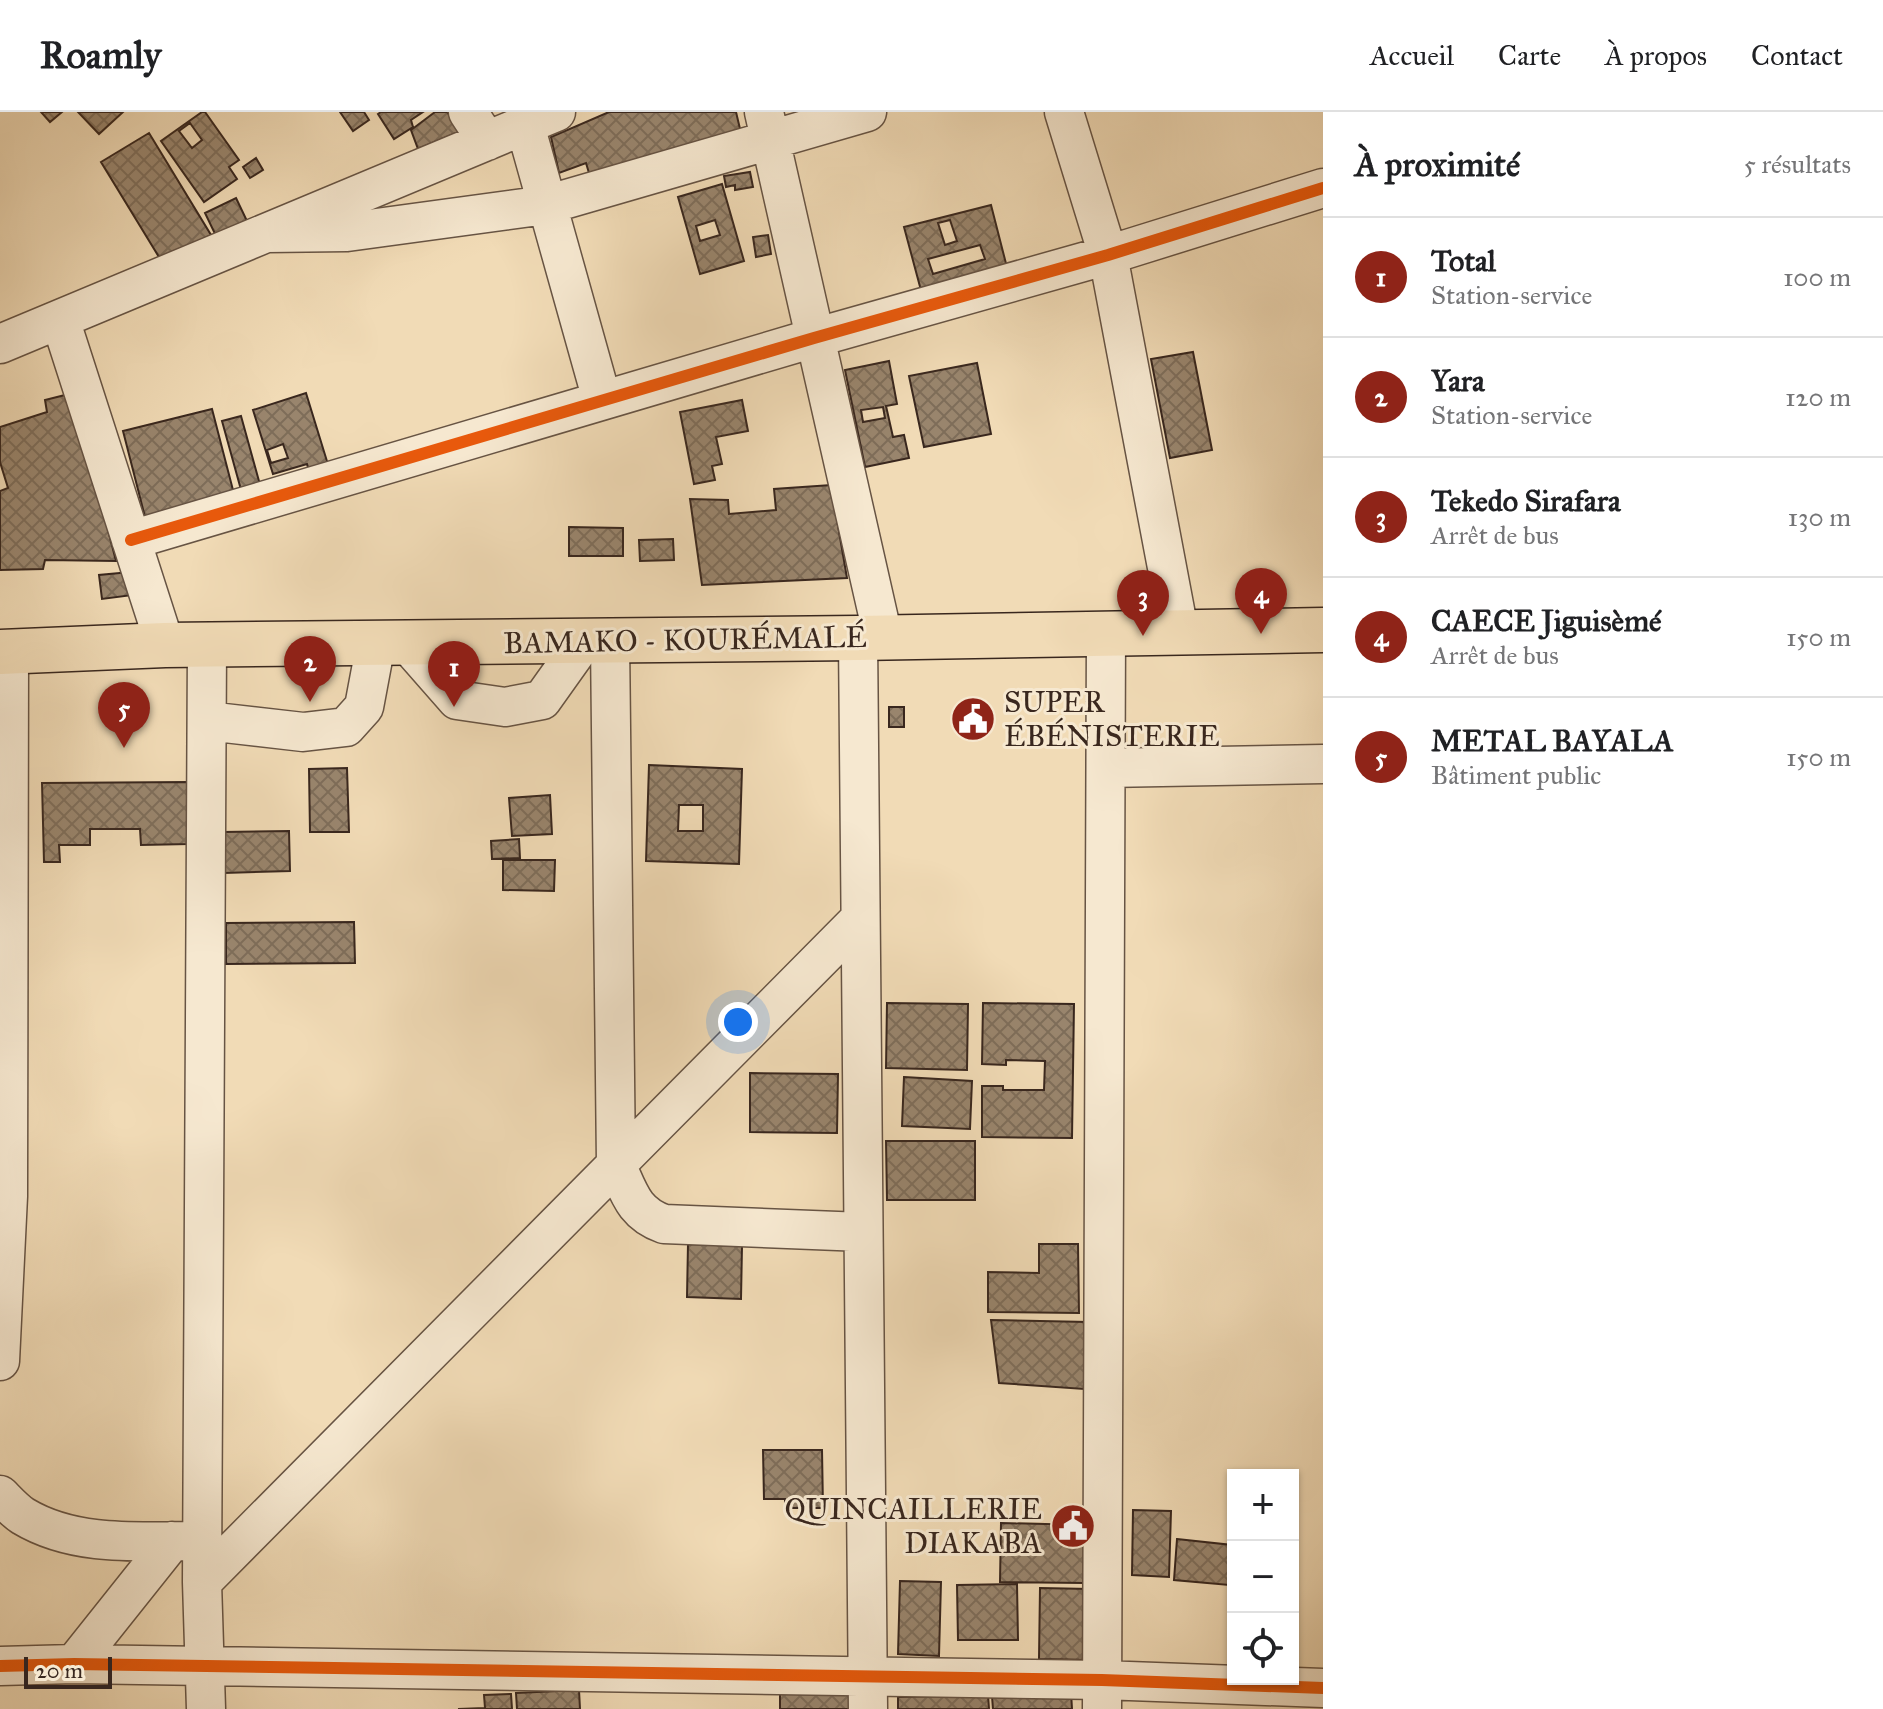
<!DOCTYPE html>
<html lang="fr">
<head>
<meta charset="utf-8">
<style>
	:root { --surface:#fff; --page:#f6f6f6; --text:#202124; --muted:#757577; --line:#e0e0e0; --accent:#8f2418 }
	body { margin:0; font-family:"IM FELL Great Primer",serif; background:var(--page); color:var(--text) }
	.controls { position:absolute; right:24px; bottom:24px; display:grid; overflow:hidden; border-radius:0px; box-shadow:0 2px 6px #0004 }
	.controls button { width:72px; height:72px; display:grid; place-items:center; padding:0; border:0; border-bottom:2px solid var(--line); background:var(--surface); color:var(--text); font:40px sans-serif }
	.scale { position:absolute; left:24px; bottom:20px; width:88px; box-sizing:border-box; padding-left:8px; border:4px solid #39271e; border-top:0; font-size:22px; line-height:28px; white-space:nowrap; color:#39271e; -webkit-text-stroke:6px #f6e8d0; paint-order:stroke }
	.you { position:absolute; left:738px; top:910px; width:28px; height:28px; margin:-20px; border:6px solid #fff; border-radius:50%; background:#1a73e8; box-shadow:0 0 0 12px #1a73e833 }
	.badge { display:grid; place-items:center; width:52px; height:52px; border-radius:50%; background:var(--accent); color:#fff; font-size:26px; font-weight:700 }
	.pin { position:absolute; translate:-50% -66px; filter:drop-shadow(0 2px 4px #0008) }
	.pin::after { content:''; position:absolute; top:42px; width:28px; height:24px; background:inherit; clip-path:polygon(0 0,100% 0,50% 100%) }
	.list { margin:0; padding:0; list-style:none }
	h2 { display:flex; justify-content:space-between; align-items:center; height:104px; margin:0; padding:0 32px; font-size:34px }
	h2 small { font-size:26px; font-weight:400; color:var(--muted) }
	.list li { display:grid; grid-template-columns:52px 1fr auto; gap:24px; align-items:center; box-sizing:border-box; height:120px; padding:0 32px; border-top:2px solid var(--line) }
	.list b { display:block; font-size:30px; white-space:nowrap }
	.list p { margin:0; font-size:26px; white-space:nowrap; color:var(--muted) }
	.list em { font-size:26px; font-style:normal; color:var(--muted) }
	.icon { flex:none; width:44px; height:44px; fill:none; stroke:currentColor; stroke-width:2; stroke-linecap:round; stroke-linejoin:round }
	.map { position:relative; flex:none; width:1323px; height:1597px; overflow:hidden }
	header { display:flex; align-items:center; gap:48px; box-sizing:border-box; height:112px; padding:0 40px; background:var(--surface); border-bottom:2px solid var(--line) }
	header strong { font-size:38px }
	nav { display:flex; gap:44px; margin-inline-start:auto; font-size:28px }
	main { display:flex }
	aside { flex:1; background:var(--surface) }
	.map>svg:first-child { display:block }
	.building { fill:url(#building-cross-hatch); stroke:#39271e; stroke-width:2; fill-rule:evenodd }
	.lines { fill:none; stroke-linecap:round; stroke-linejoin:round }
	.minor-casing { stroke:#675444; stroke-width:41 }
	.highway-casing { stroke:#39271e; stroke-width:47 }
	.minor { stroke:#f6e8d0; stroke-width:38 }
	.highway { stroke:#f1dbb6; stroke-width:44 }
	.cycleway-casing { stroke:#f6e8d0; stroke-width:17 }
	.cycleway { stroke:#e8590c; stroke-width:12 }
	.labels { text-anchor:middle; stroke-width:6; stroke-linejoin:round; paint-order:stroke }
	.street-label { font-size:30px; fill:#39271e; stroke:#f6e8d0 }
	.poi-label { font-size:30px; fill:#39271e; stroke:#f6e8d0; text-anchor:start }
</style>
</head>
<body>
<header>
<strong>Roamly</strong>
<nav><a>Accueil</a><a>Carte</a><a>À propos</a><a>Contact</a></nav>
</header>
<main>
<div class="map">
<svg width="1323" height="1597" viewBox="0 0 1323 1597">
	<defs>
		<pattern id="building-cross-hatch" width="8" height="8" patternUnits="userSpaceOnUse" patternTransform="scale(2)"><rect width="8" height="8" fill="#99856d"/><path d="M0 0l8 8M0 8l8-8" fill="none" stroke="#7e6d59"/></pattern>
	</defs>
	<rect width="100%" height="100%" fill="#f1dbb6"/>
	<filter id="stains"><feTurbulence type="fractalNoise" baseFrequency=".0025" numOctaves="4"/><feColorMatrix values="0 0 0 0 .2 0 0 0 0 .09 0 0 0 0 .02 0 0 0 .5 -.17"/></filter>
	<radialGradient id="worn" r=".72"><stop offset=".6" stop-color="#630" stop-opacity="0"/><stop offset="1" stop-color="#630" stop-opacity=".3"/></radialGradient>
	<path class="building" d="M 41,0 L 62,0 L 50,10 Z
		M 78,0 L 123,0 L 99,22 Z
		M 202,0 L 205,0 L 239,48 L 229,55 L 237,67 L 204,90 L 161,29 ZM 190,11 L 202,28 L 192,36 L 179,19 Z
		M 340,0 L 364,0 L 369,8 L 353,19 Z
		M 381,0 L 423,0 L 411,8 L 413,15 L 394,27 L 378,2 Z
		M 435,0 L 447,0 L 461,19 L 418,37 L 411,18 Z
		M 609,0 L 736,0 L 741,21 L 592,71 L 586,51 L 559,61 L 551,25 Z
		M 149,21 L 211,123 L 162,150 L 101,50 Z
		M 256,46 L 263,58 L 250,66 L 243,55 Z
		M 750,60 L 753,75 L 735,78 L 735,73 L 726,75 L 724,64 Z
		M 722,72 L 744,149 L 700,162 L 678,85 ZM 715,108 L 720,123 L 700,129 L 696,114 Z
		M 236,86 L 247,109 L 216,124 L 205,101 Z
		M 991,93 L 1012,175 L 926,197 L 904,115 ZM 950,108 L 957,129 L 945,133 L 938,111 ZM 980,133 L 985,147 L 933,162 L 928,147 Z
		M 768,123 L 771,142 L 756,145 L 753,125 Z
		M 1193,240 L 1212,338 L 1170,346 L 1151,247 Z
		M 889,249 L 897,292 L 886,294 L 893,325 L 904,323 L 909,346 L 865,355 L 845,258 ZM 883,295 L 885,306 L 863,310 L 861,298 Z
		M 977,251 L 991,322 L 924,335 L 909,264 Z
		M 73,281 L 116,449 L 45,448 L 43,457 L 0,458 L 0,379 L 8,376 L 0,350 L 0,315 L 47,300 L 45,288 Z
		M 306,281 L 330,359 L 311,365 L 307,352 L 273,362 L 253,298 ZM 283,332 L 288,346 L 271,351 L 267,338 Z
		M 742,288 L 748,319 L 716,325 L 722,352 L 712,354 L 715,368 L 694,372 L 680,300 Z
		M 212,297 L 234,382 L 145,405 L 123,319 Z
		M 241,304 L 262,380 L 243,385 L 222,309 Z
		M 831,373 L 847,466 L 702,473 L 690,387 L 728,388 L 729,402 L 776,398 L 774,377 Z
		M 569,415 L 623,416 L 623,444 L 569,444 Z
		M 673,427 L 674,448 L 640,449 L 639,428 Z
		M 130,460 L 133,483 L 102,487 L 99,463 Z
		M 889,595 L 904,595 L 904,615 L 889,615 Z
		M 649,653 L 742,657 L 739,752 L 646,749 ZM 679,693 L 703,693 L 703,719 L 678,719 Z
		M 347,656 L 349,720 L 310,720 L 309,657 Z
		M 188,670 L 189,732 L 141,733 L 140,717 L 90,717 L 90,733 L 59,733 L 60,750 L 44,750 L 42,671 Z
		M 550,683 L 552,722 L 512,724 L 509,686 Z
		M 289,719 L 290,759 L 224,761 L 223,720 Z
		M 519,727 L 520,746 L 492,747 L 491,729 Z
		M 503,748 L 555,748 L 554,779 L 503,778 Z
		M 354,810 L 355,851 L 226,852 L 226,811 Z
		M 887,891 L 968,892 L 967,958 L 886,956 Z
		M 983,891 L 1074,892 L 1072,1026 L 982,1025 L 982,974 L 1003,974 L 1003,978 L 1044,978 L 1045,949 L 1006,948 L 1006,953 L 982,952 Z
		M 750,961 L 838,962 L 837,1021 L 750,1020 Z
		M 904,965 L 972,969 L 970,1017 L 902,1014 Z
		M 886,1029 L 975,1029 L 975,1088 L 887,1088 Z
		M 688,1132 L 742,1134 L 741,1187 L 687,1185 Z
		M 1039,1132 L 1078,1132 L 1079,1201 L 988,1200 L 988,1160 L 1039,1161 Z
		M 991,1208 L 1088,1210 L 1084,1277 L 999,1271 Z
		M 763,1338 L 822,1338 L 823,1396 L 785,1396 L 785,1387 L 764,1387 Z
		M 1133,1398 L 1171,1399 L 1169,1465 L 1132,1463 Z
		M 1001,1411 L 1084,1413 L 1084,1471 L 1000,1470 Z
		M 1177,1427 L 1232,1433 L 1229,1473 L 1174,1468 Z
		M 900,1469 L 941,1470 L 939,1544 L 898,1542 Z
		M 1017,1472 L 1018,1528 L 958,1528 L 957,1473 Z
		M 1040,1476 L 1090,1477 L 1090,1548 L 1039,1547 Z
		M 579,1578 L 580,1597 L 517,1597 L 516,1581 Z
		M 780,1579 L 856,1580 L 856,1597 L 780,1597 Z
		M 1071,1580 L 1072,1597 L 993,1597 L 992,1584 Z
		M 511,1582 L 512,1597 L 458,1597 L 485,1596 L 484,1583 Z
		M 988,1583 L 989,1597 L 898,1597 L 898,1585 Z"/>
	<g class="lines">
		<g class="minor-casing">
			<path id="minor" d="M 468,0 L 487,29
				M 764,0 L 883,525
				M 1064,0 L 1108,143 L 1179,519
				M 525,13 L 602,288
				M 267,121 L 347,120 L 546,93 L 867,0
				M 60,207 L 165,533
				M 0,232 L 556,0
				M 131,428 L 814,226 L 1108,143 L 1323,76
				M 858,526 L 868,1597
				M 610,529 L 616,1052 C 629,1080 633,1101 664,1112 L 863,1120
				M 407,531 L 457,588 L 505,595 L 542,588 L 584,529
				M 207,609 L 303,620 L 346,615 L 364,595 L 376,531
				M 1106,656 L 1323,652
				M 0,1249 L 8,1084 L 9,540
				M 0,1383 C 7,1390 15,1399 23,1404 C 76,1436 143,1429 202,1429
				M 202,1470 L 860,807
				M 74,1552 L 172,1429
				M 0,1554 L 74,1552 L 1102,1568 L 1323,1576
				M 206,1597 L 202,1470 L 207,533
				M 1102,1597 L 1106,520"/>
		</g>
		<g class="highway-casing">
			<path id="highway" d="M 0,540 L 165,533 L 858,526 L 1323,518"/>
		</g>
		<use href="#minor" class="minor"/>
		<use href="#highway" class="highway"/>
		<g class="cycleway-casing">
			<path id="cycleway" d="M 131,428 L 814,226 L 1108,143 L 1323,76
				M 0,1554 L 74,1552 L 1102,1568 L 1323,1576"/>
		</g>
		<use href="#cycleway" class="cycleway"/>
	</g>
	<defs>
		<g id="civic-disc" transform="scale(2.3)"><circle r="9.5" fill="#8f2418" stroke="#f6e8d0"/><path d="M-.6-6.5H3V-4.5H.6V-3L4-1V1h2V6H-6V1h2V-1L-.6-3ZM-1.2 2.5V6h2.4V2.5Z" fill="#fff"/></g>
	</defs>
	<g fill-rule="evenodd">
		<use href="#civic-disc" x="973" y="607"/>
		<use href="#civic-disc" x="1073" y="1414"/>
	</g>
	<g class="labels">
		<g class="street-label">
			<text transform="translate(685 528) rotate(-1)" y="10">BAMAKO - KOURÉMALÉ</text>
		</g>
		<g class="poi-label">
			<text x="1004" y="600">SUPER<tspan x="1004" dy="34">ÉBÉNISTERIE</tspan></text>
			<text x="1042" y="1407" text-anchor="end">QUINCAILLERIE<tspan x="1042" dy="34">DIAKABA</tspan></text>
		</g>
	</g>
	<rect width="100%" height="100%" filter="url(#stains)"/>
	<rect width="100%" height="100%" fill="url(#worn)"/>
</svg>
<div class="controls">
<button>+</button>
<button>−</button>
<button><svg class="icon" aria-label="locate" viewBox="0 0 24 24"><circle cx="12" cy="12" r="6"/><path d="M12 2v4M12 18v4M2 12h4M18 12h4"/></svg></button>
</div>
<div class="scale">20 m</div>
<div class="you"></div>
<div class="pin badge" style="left:454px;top:595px">1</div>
<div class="pin badge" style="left:310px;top:590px">2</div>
<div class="pin badge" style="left:1143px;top:524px">3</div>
<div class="pin badge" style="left:1261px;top:522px">4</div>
<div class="pin badge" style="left:124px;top:636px">5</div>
</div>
<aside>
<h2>À proximité<small>5 résultats</small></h2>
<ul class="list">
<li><span class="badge">1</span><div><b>Total</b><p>Station-service</p></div><em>100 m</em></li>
<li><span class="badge">2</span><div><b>Yara</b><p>Station-service</p></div><em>120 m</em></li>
<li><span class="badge">3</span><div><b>Tekedo Sirafara</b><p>Arrêt de bus</p></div><em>130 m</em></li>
<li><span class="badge">4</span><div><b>CAECE Jiguisèmé</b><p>Arrêt de bus</p></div><em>150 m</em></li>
<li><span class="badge">5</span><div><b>METAL BAYALA</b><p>Bâtiment public</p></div><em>150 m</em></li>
</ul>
</aside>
</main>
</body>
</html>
